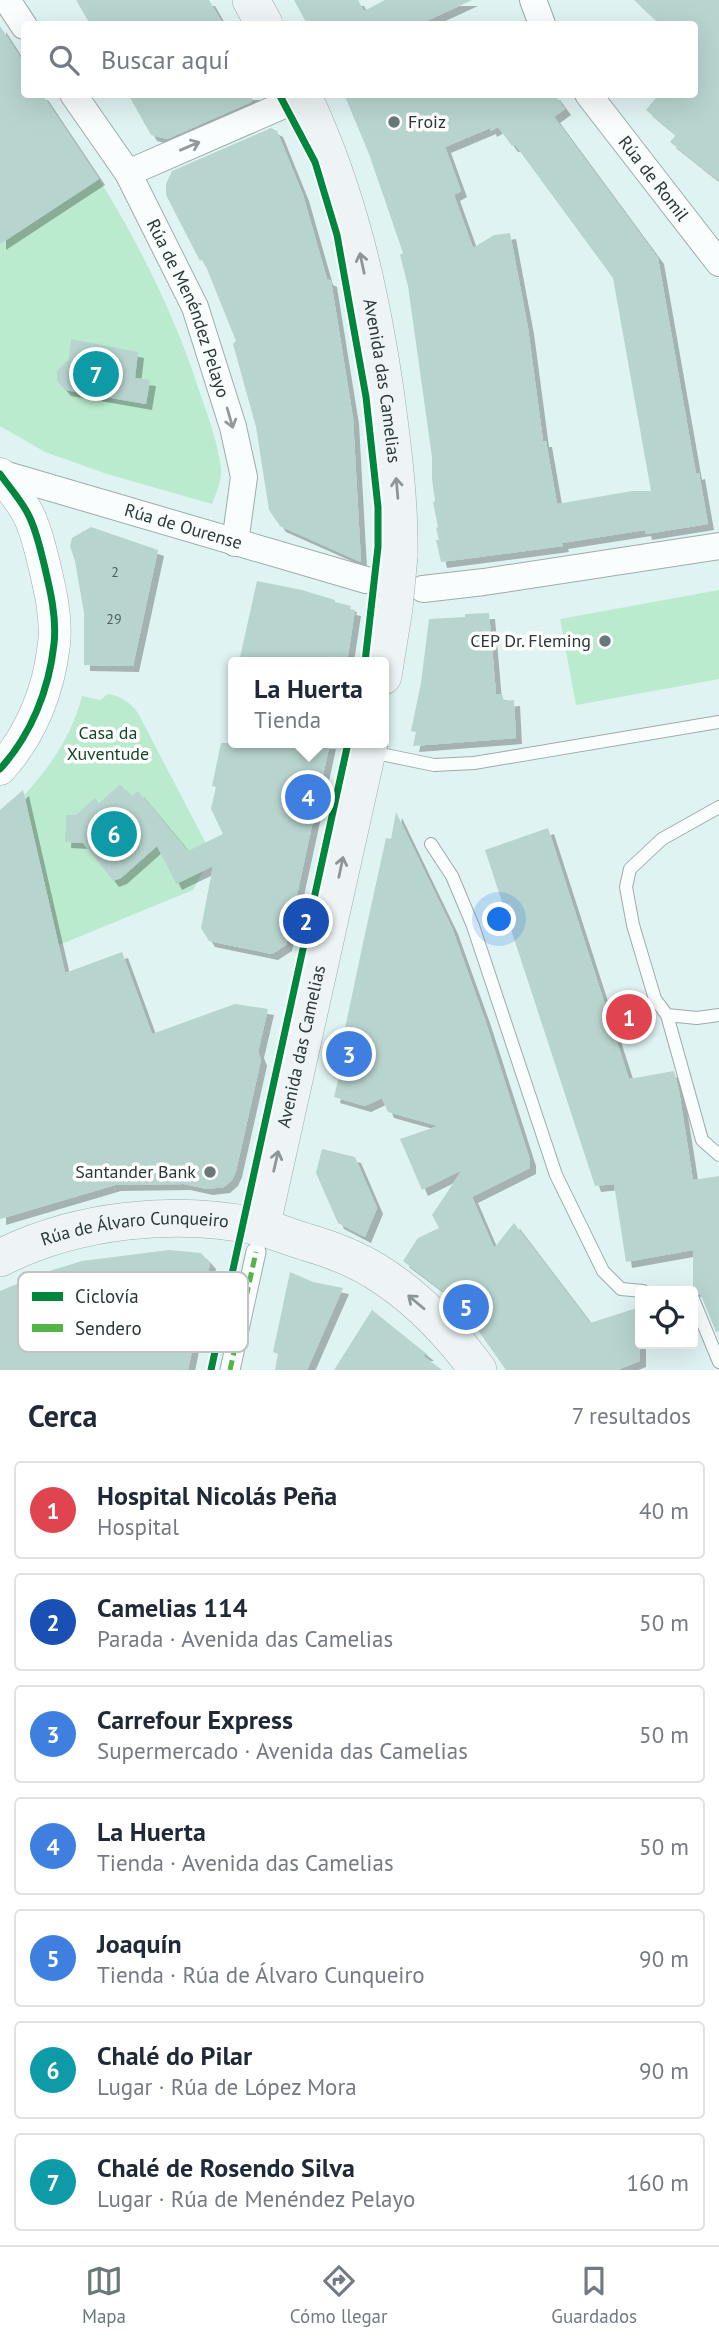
<!DOCTYPE html>
<html lang="es">
<head>
<meta charset="utf-8">
<style>
	:root { --surface:#fff; --page:#f6f6f7; --text:#1f2937; --muted:#747a83; --line:#e0e1e3; --accent:#697979 }
	body { margin:0; font-family:"PT Sans",sans-serif; background:var(--page); color:var(--text) }
	.controls { position:absolute; right:21px; bottom:21px; display:grid; overflow:hidden; border-radius:7px; box-shadow:0 7px 28px #0002 }
	.controls button { width:63px; height:63px; display:grid; place-items:center; padding:0; border:0; border-bottom:2px solid var(--line); background:var(--surface); color:var(--text); font:35px sans-serif }
	.you { position:absolute; left:500px; top:920px; width:24px; height:24px; margin:-18px; border:5px solid #fff; border-radius:50%; background:#1a73e8; box-shadow:0 0 0 10px #1a73e833 }
	.badge { display:grid; place-items:center; width:46px; height:46px; border-radius:50%; background:var(--accent); color:#fff; font-size:23px; font-weight:700 }
	.pin { position:absolute; translate:-50% -50%; border:4px solid #fff; box-shadow:0 2px 7px #0006 }
	.popup { position:absolute; left:228px; top:657px; width:161px; height:91px; box-sizing:border-box; display:grid; place-content:center; border-radius:7px; background:var(--surface); filter:drop-shadow(0 2px 5px #0005); font-size:23px; white-space:nowrap; color:var(--muted) }
	.popup b { font-size:26px; color:var(--text) }
	.popup::after { content:''; position:absolute; left:50%; top:100%; margin-left:-14px; border:14px solid transparent; border-top-color:var(--surface) }
	.list { margin:0; padding:0; list-style:none }
	h2 { display:flex; justify-content:space-between; align-items:center; height:91px; margin:0; padding:0 28px; font-size:30px }
	h2 small { font-size:23px; font-weight:400; color:var(--muted) }
	.list li { display:grid; grid-template-columns:46px 1fr auto; gap:21px; align-items:center; box-sizing:border-box; height:98px; margin:0 14px 14px; padding:0 14px; border:2px solid var(--line); border-radius:7px }
	.list b { display:block; font-size:26px; white-space:nowrap }
	.list p { margin:0; font-size:23px; white-space:nowrap; color:var(--muted) }
	.list em { font-size:23px; font-style:normal; color:var(--muted) }
	.icon { flex:none; width:38px; height:38px; fill:none; stroke:currentColor; stroke-width:2; stroke-linecap:round; stroke-linejoin:round }
	.map { position:relative; flex:none; width:719px; height:1370px; overflow:hidden }
	.search { position:absolute; background:var(--surface); box-shadow:0 7px 28px #0002; left:21px; right:21px; top:21px; height:77px; display:flex; align-items:center; gap:18px; box-sizing:border-box; padding:0 24px; border-radius:7px; color:var(--muted); font-size:26px }
	.sheet { height:875px; background:var(--surface) }
	nav { display:flex; justify-content:space-around; align-items:center; box-sizing:border-box; height:98px; border-top:2px solid var(--line); background:var(--surface); font-size:19px; color:var(--muted) }
	nav a { display:grid; justify-items:center; gap:4px }
	nav .on { color:var(--accent) }
	.map>svg:first-child { display:block }
	.green { fill:#bbebce; fill-rule:evenodd }
	.building { fill:#b8d4ce; fill-rule:evenodd; filter:url(#shadow) }
	.lines { fill:none; stroke-linecap:round; stroke-linejoin:round }
	.service-casing { stroke:#9cacab; stroke-width:14 }
	.pedestrian-casing { stroke:#9cacab; stroke-width:21 }
	.minor-casing { stroke:#9cacab; stroke-width:28 }
	.tertiary-casing { stroke:#9cacab; stroke-width:33 }
	.secondary-casing { stroke:#9cacab; stroke-width:38 }
	.service { stroke:#fafdfd; stroke-width:12 }
	.pedestrian { stroke:#fafdfd; stroke-width:19 }
	.minor { stroke:#fafdfd; stroke-width:26 }
	.tertiary { stroke:#fafdfd; stroke-width:32 }
	.secondary { stroke:#eef4f5; stroke-width:37 }
	.secondary-bridge-casing { stroke:#9cacab; stroke-width:38; stroke-linecap:butt }
	.secondary-bridge { stroke:#eef4f5; stroke-width:37 }
	.quiet { stroke:#56b346; stroke-width:5; stroke-dasharray:10 5; stroke-linecap:butt }
	.cycleway-casing { stroke:#fff; stroke-width:11 }
	.cycleway { stroke:#00873e; stroke-width:7 }
	.oneway { stroke:#929a9a }
	.oneway2 { stroke:#8c9696 }
	.poi-dot { fill:#697979; stroke:#fff; stroke-width:2.5 }
	.labels { text-anchor:middle; stroke-width:7; stroke-linejoin:round; paint-order:stroke }
	.number-label { font-size:14px; fill:#4e5f5e }
	.poi-label { font-size:18px; fill:#2a3838; stroke:#fff; text-anchor:end }
	.street-label { font-size:18px; fill:#2a3838; stroke:#fff }
	.park-label { font-size:18px; fill:#134827; stroke:#fff }
	.key { fill:#fff; stroke:#bfc3c3; stroke-width:2 }
	.key-label { font-size:19px; fill:#2a3838 }
</style>
</head>
<body>
<div class="map">
<svg width="719" height="1370" viewBox="0 0 719 1370">
	<defs>
		<filter id="shadow"><feDropShadow dx="6" dy="6" stdDeviation="0" flood-color="#0004"/></filter>
	</defs>
	<rect width="100%" height="100%" fill="#dff3f2"/>
	<path class="green" d="M 99,179 C 141,247 177,320 201,396 C 209,419 218,444 221,468 C 222,481 216,493 212,504 L 107,474 L 45,452 L 0,426 L 0,244 Z
		M 719,590 L 719,679 L 576,705 L 560,619 Z
		M 108,694 C 121,696 130,702 138,713 L 212,855 L 193,890 L 59,945 L 24,795 C 51,766 72,735 82,696 L 100,700 ZM 120,784 L 131,796 L 138,791 L 159,815 L 152,850 L 121,877 L 113,881 L 83,843 L 65,842 L 66,815 L 85,816 L 95,799 L 99,803 ZM 189,850 L 200,872 L 176,884 L 165,862 Z"/>
	<path class="building" d="M 76,0 L 209,0 L 223,24 L 90,24 Z
		M 294,0 L 358,0 L 364,11 L 385,0 L 472,0 L 420,24 L 307,24 Z
		M 634,0 L 719,0 L 719,181 L 670,142 L 676,135 L 646,110 L 659,94 L 695,94 L 695,24 L 660,24 Z
		M 0,26 L 24,63 L 24,94 L 42,94 L 99,179 L 0,244 Z
		M 128,94 L 254,94 L 251,102 L 167,139 L 151,135 Z
		M 344,94 L 554,94 L 565,109 L 554,117 L 658,258 L 696,474 L 699,473 L 708,524 L 646,534 L 645,530 L 562,543 L 563,546 L 441,562 L 436,540 L 439,540 L 436,528 L 438,527 L 433,502 L 435,501 L 432,479 L 432,457 L 408,286 L 400,255 L 403,253 L 369,154 ZM 498,127 L 512,146 L 516,146 L 613,278 L 651,491 L 632,491 L 557,504 L 546,441 L 543,441 L 528,328 L 510,233 L 494,235 L 473,248 L 454,195 L 461,191 L 445,147 L 490,128 L 491,131 Z
		M 271,128 L 277,131 L 303,195 L 327,279 L 331,281 L 353,418 L 361,562 L 280,526 L 269,510 L 256,427 L 233,344 L 236,341 L 203,259 L 200,261 L 166,195 L 166,184 L 172,171 Z
		M 71,339 L 138,352 L 135,378 L 150,380 L 146,404 L 65,390 L 57,381 L 57,371 L 69,359 Z
		M 91,527 L 158,550 L 133,666 L 84,665 L 84,613 L 75,561 L 70,546 L 72,538 Z
		M 257,581 L 302,590 L 335,600 L 335,602 L 351,606 L 350,609 L 355,610 L 347,662 L 239,662 Z
		M 489,613 L 496,694 L 502,694 L 504,701 L 514,700 L 516,738 L 413,746 L 416,732 L 411,731 L 421,683 L 429,619 L 465,617 L 465,614 Z
		M 221,743 L 330,743 L 286,945 L 272,954 L 209,941 L 201,928 L 213,866 L 176,884 L 157,846 L 121,878 L 113,881 L 83,843 L 65,842 L 66,815 L 76,815 L 95,798 L 99,803 L 120,784 L 131,796 L 138,791 L 188,851 L 223,834 L 211,809 L 216,787 L 212,786 Z
		M 23,790 L 65,973 L 122,952 L 152,1034 L 235,1004 L 268,1009 L 258,1052 L 261,1060 L 236,1171 L 232,1180 L 224,1187 L 207,1189 L 184,1184 L 115,1185 L 0,1219 L 0,810 Z
		M 396,812 L 452,928 L 485,1020 L 530,1160 L 530,1168 L 472,1197 L 494,1248 L 514,1223 L 590,1323 L 640,1307 L 640,1361 L 617,1370 L 506,1370 L 475,1326 L 449,1302 L 452,1298 L 403,1261 L 418,1238 L 439,1228 L 432,1215 L 462,1170 L 422,1190 L 400,1139 L 438,1126 L 388,1112 L 382,1098 L 365,1106 L 334,1097 L 347,1042 L 343,1038 L 365,934 L 386,838 L 391,839 Z
		M 548,828 L 629,1079 L 674,1071 L 679,1091 L 693,1180 L 719,1176 L 719,1331 L 716,1332 L 701,1295 L 693,1290 L 693,1250 L 626,1262 L 614,1184 L 595,1186 L 485,850 Z
		M 322,1149 L 355,1157 L 377,1208 L 365,1237 L 338,1223 L 316,1173 Z
		M 169,1250 L 201,1253 L 210,1263 L 188,1370 L 0,1370 L 0,1291 L 43,1273 L 82,1261 Z
		M 290,1272 L 313,1282 L 343,1288 L 307,1370 L 275,1370 L 278,1354 L 273,1352 Z
		M 372,1310 L 428,1355 L 422,1355 L 442,1370 L 334,1370 Z"/>
	<g class="lines">
		<g class="service-casing">
			<path id="service" d="M 371,752 L 434,765 L 474,763 L 719,722
				M 719,807 L 662,839 L 630,869 L 626,887 L 633,925 L 655,999 L 667,1015 L 697,1018 L 719,1015
				M 431,844 L 452,876 L 473,926 L 556,1175 L 603,1271 L 621,1289 L 643,1291
				M 667,1015 L 702,1140 L 719,1155
				M 693,1299 L 719,1362"/>
		</g>
		<g class="pedestrian-casing">
			<path id="pedestrian" d="M 230,1370 L 256,1252"/>
		</g>
		<g class="minor-casing">
			<g id="minor">
				<path d="M 7,0 L 24,26"/>
				<path d="M 533,0 L 542,24"/>
				<path id="s1" d="M 73,94 L 128,173 L 195,307 L 233,427 L 244,477 L 235,543"/>
				<path id="s2" d="M 588,94 L 719,263"/>
				<path d="M 128,173 L 309,94"/>
				<path id="s3" d="M 0,473 L 366,580"/>
				<path d="M 423,589 L 484,582 L 719,546"/>
			</g>
		</g>
		<g class="tertiary-casing">
			<path id="tertiary" d="M 0,474 C 9,487 21,500 28,514 C 36,529 40,548 44,564 C 50,589 57,618 54,644 C 49,690 31,735 0,769"/>
		</g>
		<g class="secondary-casing">
			<g id="secondary">
				<path d="M 251,0 L 264,24"/>
				<path id="s4" d="M 302,94 C 348,191 371,291 386,397 C 393,450 400,502 399,556"/>
				<path d="M 383,676 L 394,608"/>
				<path id="s5" d="M 261,1228 L 369,743"/>
				<path id="s6" d="M 0,1258 C 77,1219 176,1209 260,1227 C 276,1231 291,1238 306,1242 C 330,1249 354,1258 375,1271 C 416,1296 450,1332 478,1370"/>
			</g>
		</g>
		<use href="#service" class="service"/>
		<use href="#pedestrian" class="pedestrian"/>
		<use href="#minor" class="minor"/>
		<use href="#tertiary" class="tertiary"/>
		<use href="#secondary" class="secondary"/>
		<g class="secondary-bridge-casing">
			<path id="secondary-bridge" d="M 394,608 L 399,556"/>
		</g>
		<use href="#secondary-bridge" class="secondary-bridge"/>
		<path class="quiet" d="M 230,1370 L 256,1252"/>
		<g class="cycleway-casing">
			<path id="cycleway" d="M 279,94 L 315,162 L 337,235 L 366,397 L 378,507 L 378,547 L 365,662
				M 0,474 C 9,487 21,500 28,514 C 36,529 40,548 44,564 C 50,589 57,618 54,644 C 49,690 31,735 0,769
				M 211,1370 L 348,743"/>
		</g>
		<use href="#cycleway" class="cycleway"/>
	</g>
	<defs><path id="oneway-shaft" d="M-6 0H5M1.5-3L5.5 0L1.5 3" fill="none" stroke-width="1.6" stroke-linecap="round" stroke-linejoin="round" transform="scale(1.75)"/></defs>
	<g class="oneway">
		<use href="#oneway-shaft" transform="translate(190 146) rotate(-23)"/>
		<use href="#oneway-shaft" transform="translate(230 418) rotate(74)"/>
	</g>
	<g class="oneway2">
		<use href="#oneway-shaft" transform="translate(362 263) rotate(-102)"/>
		<use href="#oneway-shaft" transform="translate(397 488) rotate(-95)"/>
		<use href="#oneway-shaft" transform="translate(341 867) rotate(-78)"/>
		<use href="#oneway-shaft" transform="translate(276 1161) rotate(-77)"/>
		<use href="#oneway-shaft" transform="translate(416 1302) rotate(-140)"/>
	</g>
	<g class="poi-dot">
		<circle cx="394" cy="122" r="7"/>
		<circle cx="605" cy="641" r="7"/>
		<circle cx="210" cy="1172" r="7"/>
	</g>
	<g class="labels">
		<g class="number-label">
			<text x="115" y="577">2</text>
			<text x="114" y="624">29</text>
		</g>
		<g class="poi-label">
			<text x="408" y="128" text-anchor="start">Froiz</text>
			<text x="591" y="647">CEP Dr. Fleming</text>
			<text x="196" y="1178">Santander Bank</text>
		</g>
		<g class="street-label">
			<text dy="6" stroke="none"><textPath href="#s2" startOffset="107">Rúa de Romil</textPath></text>
			<text dy="6" stroke="none"><textPath href="#s1" startOffset="245">Rúa de Menéndez Pelayo</textPath></text>
			<text dy="6" stroke="none"><textPath href="#s4" startOffset="299">Avenida das Camelias</textPath></text>
			<text dy="6" stroke="none"><textPath href="#s3" startOffset="191">Rúa de Ourense</textPath></text>
			<text dy="6" stroke="none"><textPath href="#s5" startOffset="186">Avenida das Camelias</textPath></text>
			<text dy="6" stroke="none"><textPath href="#s6" startOffset="140">Rúa de Álvaro Cunqueiro</textPath></text>
		</g>
		<g class="park-label">
			<text x="108" y="739">Casa da<tspan x="108" dy="21">Xuventude</tspan></text>
		</g>
	</g>
	<rect x="18" y="1272" width="230" height="80" rx="10" class="key"/>
	<rect x="32" y="1292" width="31" height="9" fill="#00873e"/>
	<rect x="32" y="1324" width="31" height="8" fill="#56b346"/>
	<g class="key-label">
		<text x="75" y="1303">Ciclovía</text>
		<text x="75" y="1335">Sendero</text>
	</g>
</svg>
<div class="controls">
<button><svg class="icon" aria-label="locate" viewBox="0 0 24 24"><circle cx="12" cy="12" r="6"/><path d="M12 2v4M12 18v4M2 12h4M18 12h4"/></svg></button>
</div>
<div class="you"></div>
<div class="pin badge" style="left:629px;top:1017px;background:#e0444e">1</div>
<div class="pin badge" style="left:306px;top:921px;background:#1a4fb4">2</div>
<div class="pin badge" style="left:349px;top:1054px;background:#3f7fe0">3</div>
<div class="pin badge" style="left:308px;top:797px;background:#3f7fe0">4</div>
<div class="popup"><b>La Huerta</b>Tienda</div>
<div class="pin badge" style="left:466px;top:1307px;background:#3f7fe0">5</div>
<div class="pin badge" style="left:114px;top:834px;background:#0f9aa8">6</div>
<div class="pin badge" style="left:96px;top:374px;background:#0f9aa8">7</div>
<div class="search"><svg class="icon" aria-label="search" viewBox="0 0 24 24"><circle cx="10" cy="10" r="6"/><path d="M15 15l6 6"/></svg>Buscar aquí</div>
</div>
<section class="sheet">
<h2>Cerca<small>7 resultados</small></h2>
<ul class="list">
<li><span class="badge" style="background:#e0444e">1</span><div><b>Hospital Nicolás Peña</b><p>Hospital</p></div><em>40 m</em></li>
<li><span class="badge" style="background:#1a4fb4">2</span><div><b>Camelias 114</b><p>Parada · Avenida das Camelias</p></div><em>50 m</em></li>
<li><span class="badge" style="background:#3f7fe0">3</span><div><b>Carrefour Express</b><p>Supermercado · Avenida das Camelias</p></div><em>50 m</em></li>
<li><span class="badge" style="background:#3f7fe0">4</span><div><b>La Huerta</b><p>Tienda · Avenida das Camelias</p></div><em>50 m</em></li>
<li><span class="badge" style="background:#3f7fe0">5</span><div><b>Joaquín</b><p>Tienda · Rúa de Álvaro Cunqueiro</p></div><em>90 m</em></li>
<li><span class="badge" style="background:#0f9aa8">6</span><div><b>Chalé do Pilar</b><p>Lugar · Rúa de López Mora</p></div><em>90 m</em></li>
<li><span class="badge" style="background:#0f9aa8">7</span><div><b>Chalé de Rosendo Silva</b><p>Lugar · Rúa de Menéndez Pelayo</p></div><em>160 m</em></li>
</ul>
</section>
<nav>
<a class="on"><svg class="icon" aria-label="map" viewBox="0 0 24 24"><path d="M3 6l6-2 6 2 6-2v14l-6 2-6-2-6 2zM9 4v14M15 6v14"/></svg>Mapa</a>
<a><svg class="icon" aria-label="directions" viewBox="0 0 24 24"><path d="M12 3l9 9-9 9-9-9zM9 14v-3h6M13 9l2 2-2 2"/></svg>Cómo llegar</a>
<a><svg class="icon" aria-label="saved" viewBox="0 0 24 24"><path d="M7 4h10v16l-5-4-5 4z"/></svg>Guardados</a>
</nav>
</body>
</html>
